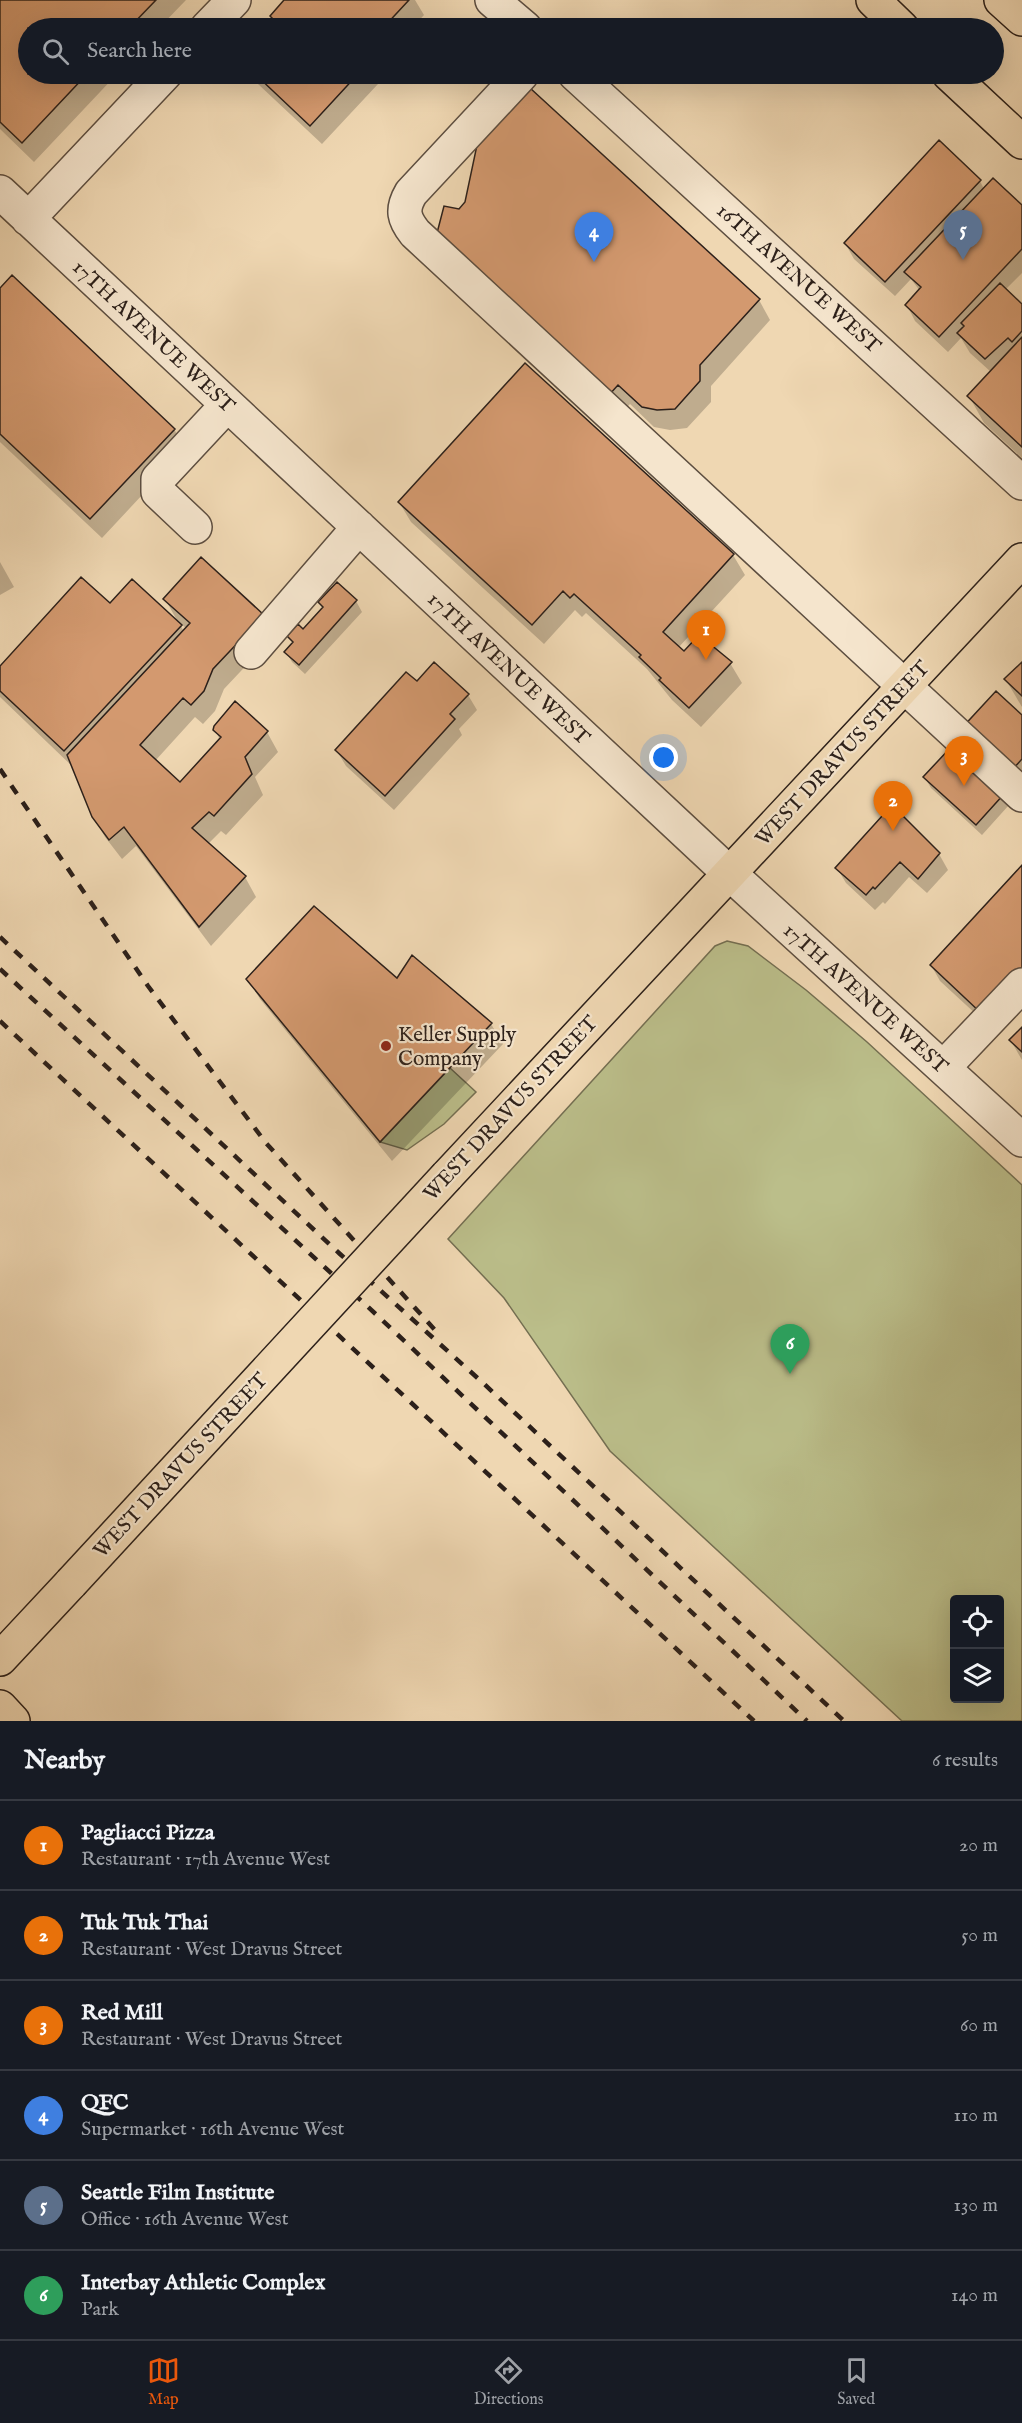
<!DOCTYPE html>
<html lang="en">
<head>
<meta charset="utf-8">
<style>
	:root { --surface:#171b24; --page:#20242c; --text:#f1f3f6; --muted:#9ea1a6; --line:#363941; --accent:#ea580c }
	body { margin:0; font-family:"IM FELL English",serif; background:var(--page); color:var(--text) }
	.controls { position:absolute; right:18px; bottom:18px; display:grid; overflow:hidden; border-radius:6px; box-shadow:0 6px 24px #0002 }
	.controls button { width:54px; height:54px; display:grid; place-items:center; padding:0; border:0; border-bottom:2px solid var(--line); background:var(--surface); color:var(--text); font:30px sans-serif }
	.you { position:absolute; left:664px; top:758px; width:21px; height:21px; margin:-15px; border:4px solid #fff; border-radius:50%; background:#1a73e8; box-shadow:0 0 0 9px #1a73e833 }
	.badge { display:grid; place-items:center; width:39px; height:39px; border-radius:50%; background:var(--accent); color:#fff; font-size:20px; font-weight:700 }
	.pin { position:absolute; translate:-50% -50px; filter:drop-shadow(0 2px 3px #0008) }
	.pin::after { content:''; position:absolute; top:32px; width:21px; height:18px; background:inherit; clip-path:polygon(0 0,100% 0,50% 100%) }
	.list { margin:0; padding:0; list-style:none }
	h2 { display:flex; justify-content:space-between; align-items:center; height:78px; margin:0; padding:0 24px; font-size:26px }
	h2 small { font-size:20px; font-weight:400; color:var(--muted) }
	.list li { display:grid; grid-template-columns:39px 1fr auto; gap:18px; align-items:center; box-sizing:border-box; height:90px; padding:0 24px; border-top:2px solid var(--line) }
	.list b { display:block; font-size:22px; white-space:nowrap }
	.list p { margin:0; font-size:20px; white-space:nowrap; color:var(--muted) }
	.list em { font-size:20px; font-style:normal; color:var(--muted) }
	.icon { flex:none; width:33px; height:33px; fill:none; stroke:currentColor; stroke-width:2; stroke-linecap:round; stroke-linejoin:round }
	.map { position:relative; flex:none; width:1022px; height:1721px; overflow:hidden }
	.search { position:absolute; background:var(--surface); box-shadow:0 6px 24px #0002; left:18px; right:18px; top:18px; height:66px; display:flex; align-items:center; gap:15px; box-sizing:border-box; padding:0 21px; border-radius:33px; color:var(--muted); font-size:22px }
	.sheet { height:618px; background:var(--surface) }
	nav { display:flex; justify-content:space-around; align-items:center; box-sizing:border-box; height:84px; border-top:2px solid var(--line); background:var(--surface); font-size:16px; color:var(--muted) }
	nav a { display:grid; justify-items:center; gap:3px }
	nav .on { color:var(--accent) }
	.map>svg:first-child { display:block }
	.green { fill:#bbbe8a; stroke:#746f52; stroke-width:1.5; fill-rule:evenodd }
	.shadow { fill:#0003; fill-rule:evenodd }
	.building { fill:#d3996f; stroke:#2c201a; stroke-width:1.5 }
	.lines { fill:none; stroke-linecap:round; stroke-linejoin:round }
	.minor-casing { stroke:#5d4e40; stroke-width:36 }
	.major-casing { stroke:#2c201a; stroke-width:36 }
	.minor { stroke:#f5e5cd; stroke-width:33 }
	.major { stroke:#efd7b2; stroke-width:33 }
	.rail { stroke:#2c201a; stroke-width:4.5; stroke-dasharray:10 10; stroke-linecap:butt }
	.major-bridge-casing { stroke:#2c201a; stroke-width:36; stroke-linecap:butt }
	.major-bridge { stroke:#efd7b2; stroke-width:33 }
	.poi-dot { fill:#8f2418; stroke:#f5e5cd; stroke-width:2 }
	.labels { text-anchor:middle; stroke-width:4.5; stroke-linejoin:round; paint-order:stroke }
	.street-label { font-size:21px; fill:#2c201a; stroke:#f5e5cd }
	.poi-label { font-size:21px; fill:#2c201a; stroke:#f5e5cd; text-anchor:start }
</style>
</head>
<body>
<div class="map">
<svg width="1022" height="1721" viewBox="0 0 1022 1721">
	<rect width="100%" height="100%" fill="#efd7b2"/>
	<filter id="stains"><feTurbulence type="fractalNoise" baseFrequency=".00333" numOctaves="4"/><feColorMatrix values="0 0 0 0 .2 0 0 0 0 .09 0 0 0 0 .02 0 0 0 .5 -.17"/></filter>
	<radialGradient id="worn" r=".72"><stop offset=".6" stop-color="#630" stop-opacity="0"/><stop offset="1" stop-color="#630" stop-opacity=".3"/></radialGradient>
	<path class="green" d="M 727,941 L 748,946 L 806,990 L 867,1042 L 1022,1185 L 1022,1721 L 902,1721 L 610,1451 L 504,1298 L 448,1239 L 715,946 ZM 954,1600 L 1000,1600 L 1000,1698 L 954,1698 Z
		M 450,1068 L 476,1092 L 444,1124 L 407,1150 L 380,1142 Z"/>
	<path class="shadow" d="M 0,0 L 186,0 L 159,28 L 28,28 L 28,74 L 117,74 L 34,162 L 0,129 Z
		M 286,0 L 415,0 L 424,15 L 412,28 L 278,28 L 271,16 Z
		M 252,74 L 372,74 L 378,84 L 322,144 L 258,84 Z
		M 980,181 L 984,189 L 1022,207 L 1022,273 L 1005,290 L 1022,306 L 1022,458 L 984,423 L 969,396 L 991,372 L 970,353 L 961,338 L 948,352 L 915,321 L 907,305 L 920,291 L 911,279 L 895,296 L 854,259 L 845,243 Z
		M 0,290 L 174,429 L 185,449 L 102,538 L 0,442 Z
		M 759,300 L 770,320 L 711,386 L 711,402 L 687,428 L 670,430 L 654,427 L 630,404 L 621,414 L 511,313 Z
		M 525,365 L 733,555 L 745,575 L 678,648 L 684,653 L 730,663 L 742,683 L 701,727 L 672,700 L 647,669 L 586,613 L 582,617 L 575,610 L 544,644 L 411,522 L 399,502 Z
		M 0,562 L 14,587 L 0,595 Z
		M 337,584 L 356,601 L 362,612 L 305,674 L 292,662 L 286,652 L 293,643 L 289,636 L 303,631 L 323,609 L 319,602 Z
		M 165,599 L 275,635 L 224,689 L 215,711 L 203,724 L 195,717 L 155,761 L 180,784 L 220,740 L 215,730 L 235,703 L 267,732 L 278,752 L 255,777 L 263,795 L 226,835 L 221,831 L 208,844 L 245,877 L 256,897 L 211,946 L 136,846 L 122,859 L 105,837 L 93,816 L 74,768 L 0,697 L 0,668 L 110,605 L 178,622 ZM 179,622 L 187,629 L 184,632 Z
		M 1022,664 L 1022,707 L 1006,680 Z
		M 417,683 L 468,695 L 477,710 L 459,729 L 462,735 L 394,810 L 346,766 L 337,751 Z
		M 1022,717 L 1022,784 L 999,763 Z
		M 925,778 L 1003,795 L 1009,805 L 982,835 L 931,788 Z
		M 939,854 L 948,870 L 927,893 L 909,877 L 885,904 L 883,902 L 875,910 L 846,883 L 837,868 Z
		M 1022,868 L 991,1028 L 940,981 L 931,965 Z
		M 412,957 L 491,1024 L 503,1044 L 392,1161 L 260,999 L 248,979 L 397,980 Z
		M 1022,1029 L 1022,1060 L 1011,1041 Z"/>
	<path class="building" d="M 0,0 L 156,0 L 129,28 L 28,28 L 28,74 L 87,74 L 22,143 L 0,122 Z
		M 284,0 L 409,0 L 383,28 L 278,28 L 280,26 L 270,16 Z
		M 255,74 L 358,74 L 310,126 Z
		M 530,88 L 760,299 L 700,365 L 700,381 L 675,409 L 657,410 L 642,407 L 618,385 L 609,395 L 437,233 L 444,206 L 459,209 L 465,202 L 477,145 Z
		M 939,140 L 981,180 L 885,282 L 844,243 Z
		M 993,178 L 1022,205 L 1022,249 L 939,337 L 905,305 L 921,287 L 904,272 Z
		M 12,275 L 175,429 L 90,519 L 0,434 L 0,288 Z
		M 1000,283 L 1022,304 L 1022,331 L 1012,342 L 1008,338 L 985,359 L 957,333 L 964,326 L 961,323 Z
		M 1022,337 L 1022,447 L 967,396 Z
		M 525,363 L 734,554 L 663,632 L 684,651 L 699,635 L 732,662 L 689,708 L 659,680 L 661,678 L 639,657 L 641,655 L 574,594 L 570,598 L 563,591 L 532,625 L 398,502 Z
		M 201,557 L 264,615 L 213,669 L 204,691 L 191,705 L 183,698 L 140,745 L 180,782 L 221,737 L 213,730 L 214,726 L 235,701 L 268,731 L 245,757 L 252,774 L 214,816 L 209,812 L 192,828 L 246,876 L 199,927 L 124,827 L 109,840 L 92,817 L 67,755 L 190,623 L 163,599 Z
		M 81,577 L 110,603 L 132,579 L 182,625 L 64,751 L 0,691 L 0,666 Z
		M 337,582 L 357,600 L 299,665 L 284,652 L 293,642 L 287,636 L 298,624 L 303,629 L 323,607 L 318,602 Z
		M 434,662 L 469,694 L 450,714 L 455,719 L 385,796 L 335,750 L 406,672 L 417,681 Z
		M 1022,662 L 1022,696 L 1004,679 Z
		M 996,691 L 1022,715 L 1022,759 L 1013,769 L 960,730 Z
		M 952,746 L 1004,794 L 976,825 L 923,777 Z
		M 892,805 L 940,853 L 918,879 L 900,862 L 875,889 L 873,887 L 866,895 L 835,868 Z
		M 1022,865 L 1022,971 L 982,1014 L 930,965 Z
		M 314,906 L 397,978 L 412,955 L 492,1023 L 380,1142 L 246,979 Z
		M 1022,1027 L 1022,1052 L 1009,1040 Z"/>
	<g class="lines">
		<g class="minor-casing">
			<path id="minor" d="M 492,0 L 525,28
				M 207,28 L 234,0
				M 522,74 L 411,193 C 401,210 404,219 415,233 L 1022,795
				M 575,74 L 1022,483
				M 0,192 L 729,873 L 1022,1140
				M 28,219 L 165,74
				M 195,527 L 158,492 L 158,479 L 227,405
				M 251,652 L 359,527
				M 943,1068 L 1022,985"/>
		</g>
		<g class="major-casing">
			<path id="major" d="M 873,0 L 902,28
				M 1001,0 L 1022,19
				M 949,74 L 1022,142
				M 447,1176 L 1022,560
				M 0,1659 L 71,1583
				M 0,1707 L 13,1721"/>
		</g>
		<use href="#minor" class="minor"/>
		<use href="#major" class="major"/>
		<path class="rail" d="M 0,769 L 148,986 L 266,1143 L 435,1330
			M 0,937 L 340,1254 L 482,1382 L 844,1721
			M 0,969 L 380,1318 L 807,1721
			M 0,1021 L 754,1721"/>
		<g class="major-bridge-casing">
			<path id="major-bridge" d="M 71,1583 L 447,1176"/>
		</g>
		<use href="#major-bridge" class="major-bridge"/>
	</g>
	<circle class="poi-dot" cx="386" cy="1046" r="6"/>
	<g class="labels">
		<g class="street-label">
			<text transform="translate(799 278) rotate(42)" y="7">16TH AVENUE WEST</text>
			<text transform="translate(154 336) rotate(43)" y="7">17TH AVENUE WEST</text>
			<text transform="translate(509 668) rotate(43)" y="7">17TH AVENUE WEST</text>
			<text transform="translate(842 753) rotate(-47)" y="7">WEST DRAVUS STREET</text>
			<text transform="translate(866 998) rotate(42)" y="7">17TH AVENUE WEST</text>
			<text transform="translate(510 1108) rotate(-47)" y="7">WEST DRAVUS STREET</text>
			<text transform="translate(180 1465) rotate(-47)" y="7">WEST DRAVUS STREET</text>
		</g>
		<g class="poi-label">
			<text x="398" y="1041">Keller Supply<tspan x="398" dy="24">Company</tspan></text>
		</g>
	</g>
	<rect width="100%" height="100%" filter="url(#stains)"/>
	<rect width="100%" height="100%" fill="url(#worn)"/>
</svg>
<div class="controls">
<button><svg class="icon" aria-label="locate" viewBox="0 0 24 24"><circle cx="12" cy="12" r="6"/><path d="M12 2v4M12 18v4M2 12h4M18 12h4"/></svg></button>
<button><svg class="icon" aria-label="layers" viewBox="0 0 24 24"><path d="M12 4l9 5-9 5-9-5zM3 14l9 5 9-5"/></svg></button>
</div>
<div class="you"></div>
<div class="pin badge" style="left:706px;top:660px;background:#e8710a">1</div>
<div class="pin badge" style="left:893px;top:831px;background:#e8710a">2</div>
<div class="pin badge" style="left:964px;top:786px;background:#e8710a">3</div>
<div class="pin badge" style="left:594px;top:262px;background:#3f7fe0">4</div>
<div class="pin badge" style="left:963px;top:260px;background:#5c6f8a">5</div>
<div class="pin badge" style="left:790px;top:1374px;background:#2e9e5b">6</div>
<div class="search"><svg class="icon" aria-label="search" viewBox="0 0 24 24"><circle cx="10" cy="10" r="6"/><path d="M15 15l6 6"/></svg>Search here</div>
</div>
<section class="sheet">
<h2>Nearby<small>6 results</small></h2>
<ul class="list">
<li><span class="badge" style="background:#e8710a">1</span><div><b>Pagliacci Pizza</b><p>Restaurant · 17th Avenue West</p></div><em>20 m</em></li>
<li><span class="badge" style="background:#e8710a">2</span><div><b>Tuk Tuk Thai</b><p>Restaurant · West Dravus Street</p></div><em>50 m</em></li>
<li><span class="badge" style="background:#e8710a">3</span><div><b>Red Mill</b><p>Restaurant · West Dravus Street</p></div><em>60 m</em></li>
<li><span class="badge" style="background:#3f7fe0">4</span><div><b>QFC</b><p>Supermarket · 16th Avenue West</p></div><em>110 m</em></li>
<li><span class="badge" style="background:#5c6f8a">5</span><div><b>Seattle Film Institute</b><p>Office · 16th Avenue West</p></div><em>130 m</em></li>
<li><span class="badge" style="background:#2e9e5b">6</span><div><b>Interbay Athletic Complex</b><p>Park</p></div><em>140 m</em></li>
</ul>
</section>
<nav>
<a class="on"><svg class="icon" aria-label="map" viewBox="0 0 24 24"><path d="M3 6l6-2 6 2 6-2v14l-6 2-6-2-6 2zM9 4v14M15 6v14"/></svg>Map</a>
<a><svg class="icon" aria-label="directions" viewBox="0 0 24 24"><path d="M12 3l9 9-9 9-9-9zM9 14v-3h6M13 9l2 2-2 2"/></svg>Directions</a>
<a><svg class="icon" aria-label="saved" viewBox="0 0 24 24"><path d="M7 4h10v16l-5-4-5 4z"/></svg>Saved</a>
</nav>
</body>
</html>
